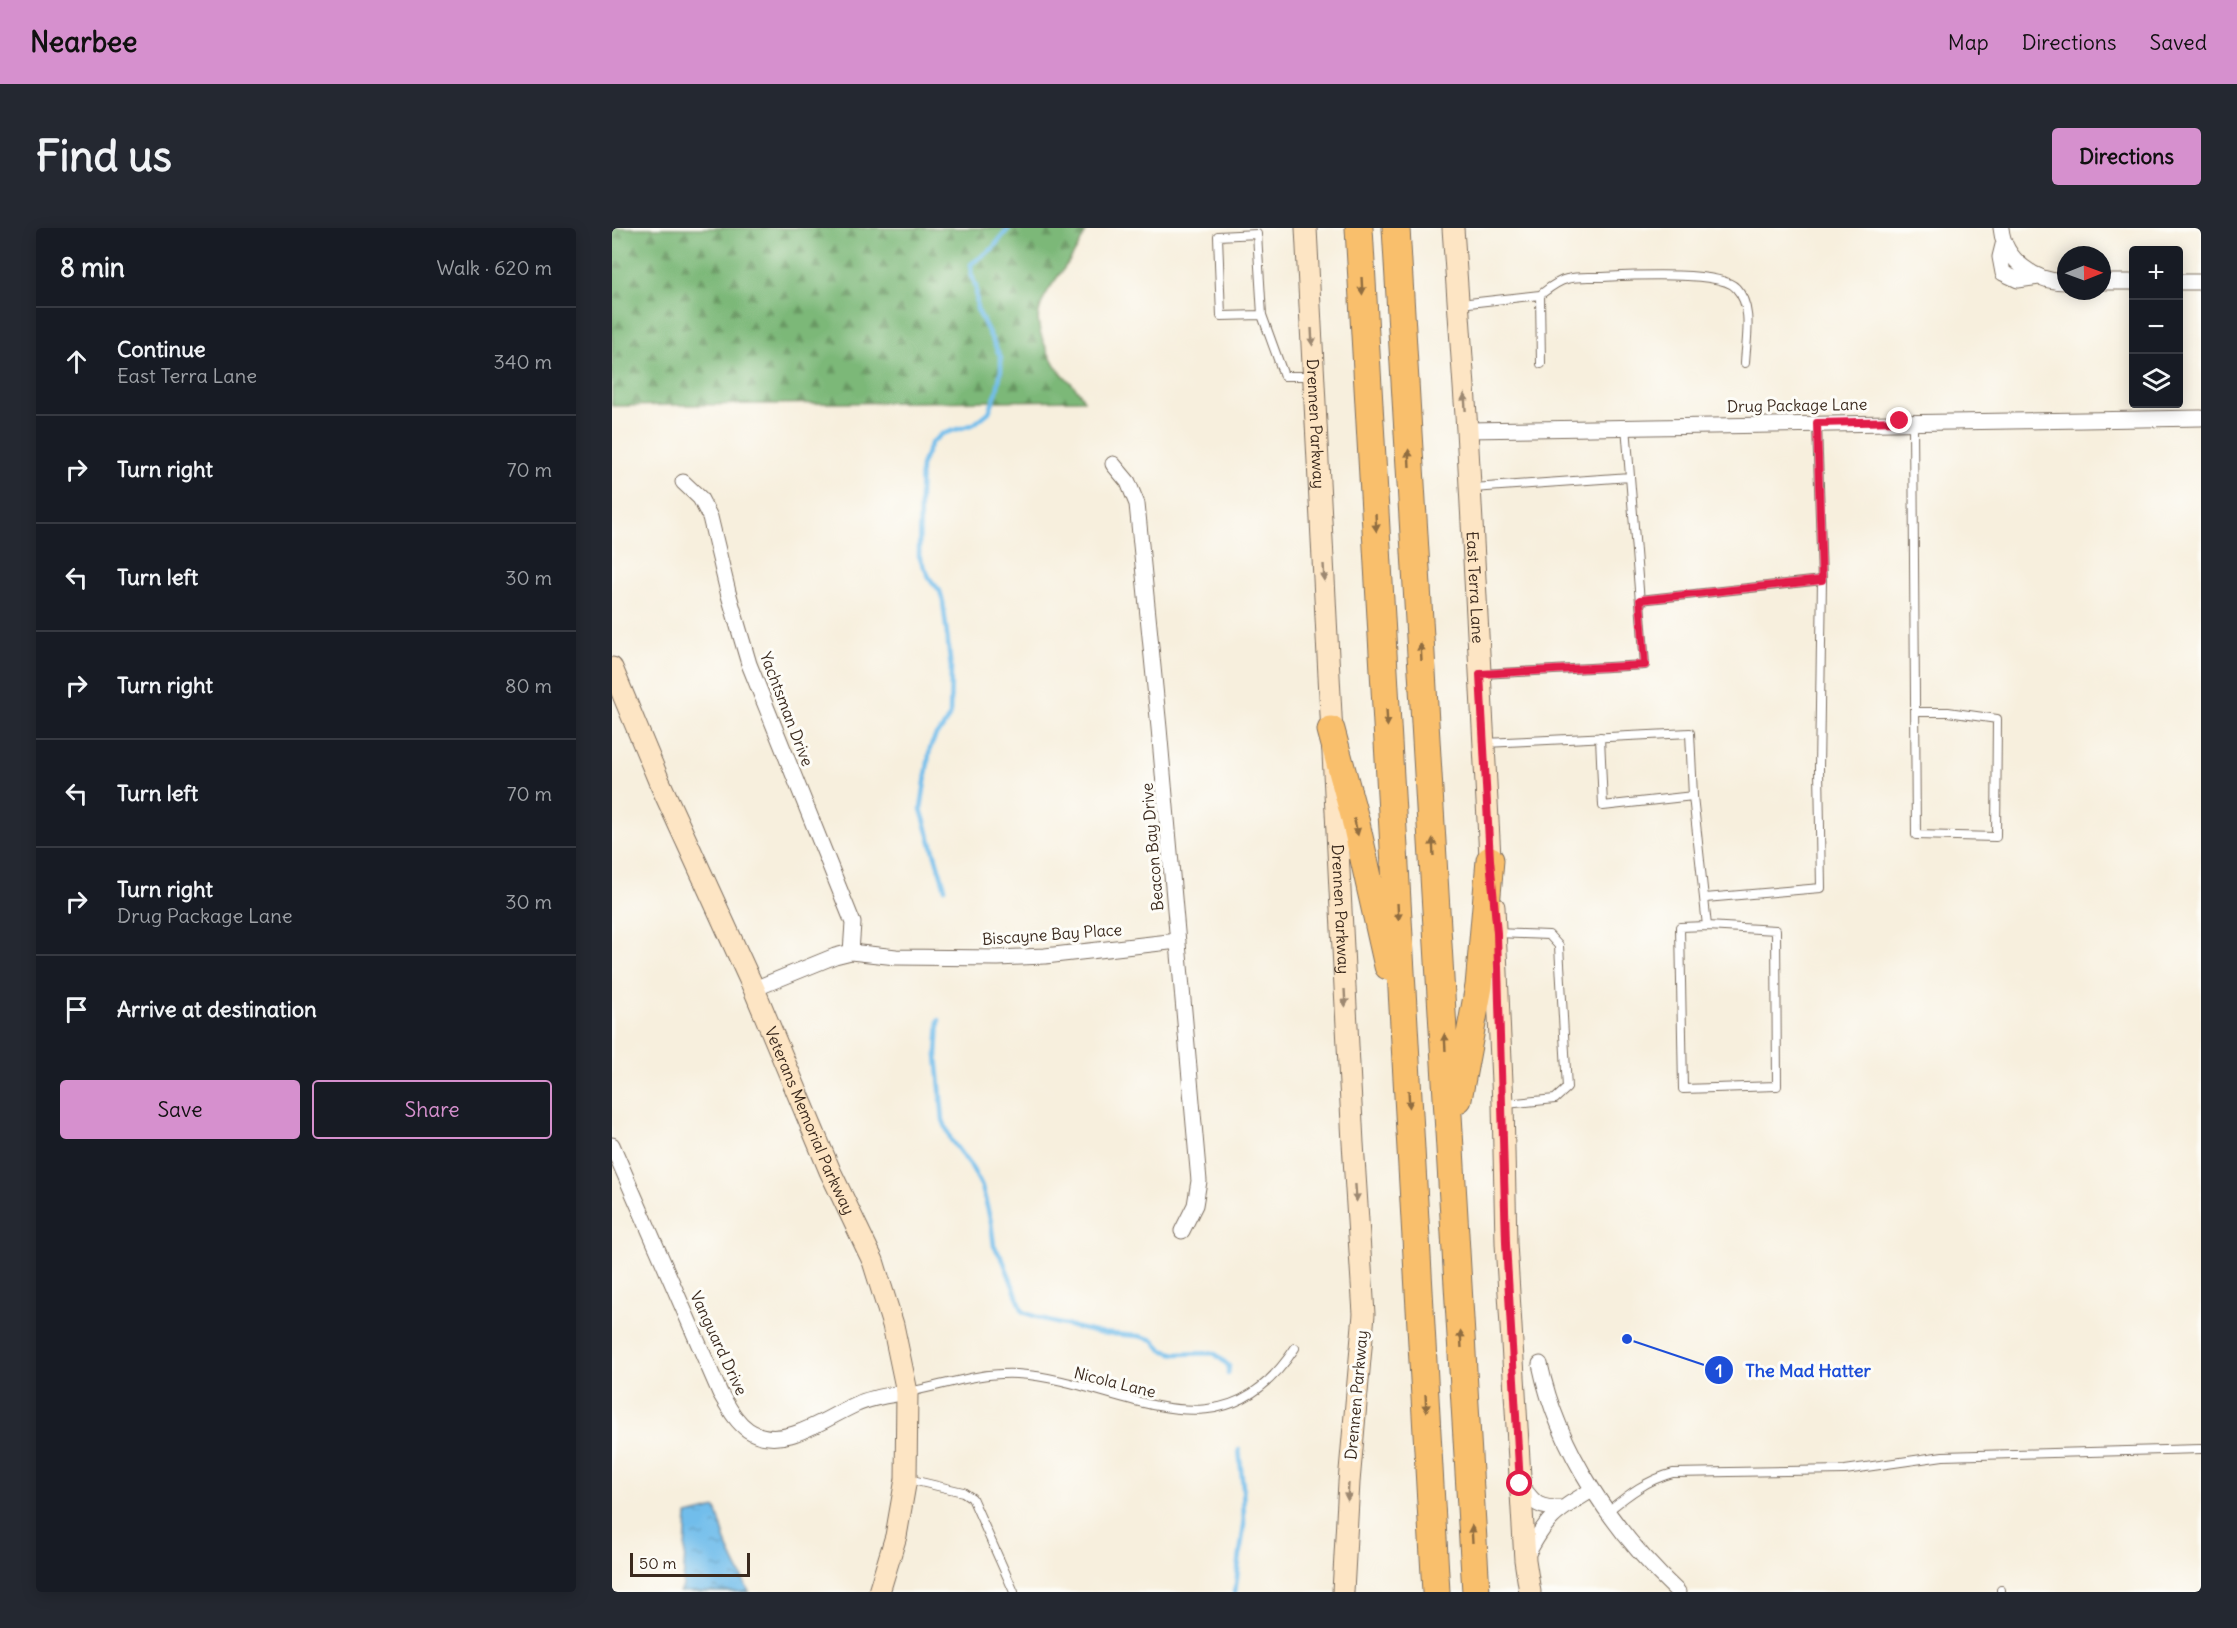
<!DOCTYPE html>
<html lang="en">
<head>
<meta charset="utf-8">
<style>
	:root { --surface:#171b24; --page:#242831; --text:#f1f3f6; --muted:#9ea1a6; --line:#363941; --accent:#d690ce }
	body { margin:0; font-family:Delius,sans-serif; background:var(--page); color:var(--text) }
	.controls { position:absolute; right:18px; top:18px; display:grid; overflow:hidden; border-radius:6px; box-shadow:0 3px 15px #0003 }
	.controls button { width:54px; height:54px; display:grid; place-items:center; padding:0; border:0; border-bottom:2px solid var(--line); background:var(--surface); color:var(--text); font:30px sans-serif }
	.compass { position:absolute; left:1445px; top:18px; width:54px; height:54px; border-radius:50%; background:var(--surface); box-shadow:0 3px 15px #0003; rotate:89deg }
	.scale { position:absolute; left:18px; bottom:15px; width:120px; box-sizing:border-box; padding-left:6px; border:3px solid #3b2a1e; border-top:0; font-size:16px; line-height:21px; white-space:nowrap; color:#3b2a1e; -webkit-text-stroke:4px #fdfcf7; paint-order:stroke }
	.stop { position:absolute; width:18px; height:18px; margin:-14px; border:4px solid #e11d48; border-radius:50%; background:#fff }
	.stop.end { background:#e11d48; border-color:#fff; box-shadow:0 2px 6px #0008 }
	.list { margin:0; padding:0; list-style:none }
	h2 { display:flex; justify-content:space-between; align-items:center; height:78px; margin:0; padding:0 24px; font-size:26px }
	h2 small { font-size:20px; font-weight:400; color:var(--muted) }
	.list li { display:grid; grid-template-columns:39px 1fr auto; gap:18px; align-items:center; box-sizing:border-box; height:108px; padding:0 24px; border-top:2px solid var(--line) }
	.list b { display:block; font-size:22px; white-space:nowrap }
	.list p { margin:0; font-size:20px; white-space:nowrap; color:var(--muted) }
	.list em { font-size:20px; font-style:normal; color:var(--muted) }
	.actions { display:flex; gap:12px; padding:18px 24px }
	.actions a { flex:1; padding:14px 0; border:2px solid var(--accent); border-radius:6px; text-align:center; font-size:21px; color:var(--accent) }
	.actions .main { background:var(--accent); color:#111 }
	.icon { flex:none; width:33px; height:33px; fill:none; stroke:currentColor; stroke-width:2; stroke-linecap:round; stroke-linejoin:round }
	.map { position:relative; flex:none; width:1589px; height:1364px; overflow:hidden; border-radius:6px }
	header { display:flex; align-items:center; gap:36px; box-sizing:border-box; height:84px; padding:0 30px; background:var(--accent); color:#111 }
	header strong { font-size:28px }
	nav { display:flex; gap:33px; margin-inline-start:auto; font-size:21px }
	.intro { display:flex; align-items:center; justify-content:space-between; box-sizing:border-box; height:144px; padding:0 36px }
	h1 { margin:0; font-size:42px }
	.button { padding:15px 27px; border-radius:6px; background:var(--accent); color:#111; font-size:21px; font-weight:700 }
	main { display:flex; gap:36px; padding:0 36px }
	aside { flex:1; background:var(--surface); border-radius:6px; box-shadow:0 3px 15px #0003 }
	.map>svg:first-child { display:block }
	.forest { fill:url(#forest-firs); stroke:#5c714b; stroke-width:1.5 }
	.water { fill:url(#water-ripples); stroke:#567484; stroke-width:1.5 }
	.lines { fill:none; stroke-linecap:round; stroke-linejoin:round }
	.stream { stroke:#71bdeb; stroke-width:4.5 }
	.lane-casing { stroke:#7d6f61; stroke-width:10 }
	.street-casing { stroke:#7d6f61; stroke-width:17 }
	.secondary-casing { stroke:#7d6f61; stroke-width:23 }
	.highway-casing { stroke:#7d6f61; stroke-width:29 }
	.lane { stroke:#fff; stroke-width:8 }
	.street { stroke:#fff; stroke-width:15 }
	.secondary { stroke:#fde5c4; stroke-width:21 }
	.highway { stroke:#f9bf6c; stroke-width:27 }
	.oneway { fill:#906d41 }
	.oneway2 { fill:#9c8871 }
	.route { stroke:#e11d48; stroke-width:8 }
	.labels { text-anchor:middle; stroke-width:6; stroke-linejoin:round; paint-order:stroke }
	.street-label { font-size:16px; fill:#3b2a1e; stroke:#fdfcf7 }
	.leader { fill:none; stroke:#1d4ed8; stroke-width:2 }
	.callout-dot { fill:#1d4ed8; stroke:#fdfcf7; stroke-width:2 }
	.mark-label { font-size:18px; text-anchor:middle; font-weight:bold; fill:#fff }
	.callout-label { font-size:18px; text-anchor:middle; font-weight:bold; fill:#1d4ed8; stroke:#fdfcf7; stroke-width:6; stroke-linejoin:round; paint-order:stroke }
</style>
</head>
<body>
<header>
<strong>Nearbee</strong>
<nav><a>Map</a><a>Directions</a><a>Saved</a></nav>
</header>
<div class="intro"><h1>Find us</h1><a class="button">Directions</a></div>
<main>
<aside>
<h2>8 min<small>Walk · 620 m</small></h2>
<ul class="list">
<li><svg class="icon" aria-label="ahead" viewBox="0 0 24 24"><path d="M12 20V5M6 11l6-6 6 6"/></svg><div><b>Continue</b><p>East Terra Lane</p></div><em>340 m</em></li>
<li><svg class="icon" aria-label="right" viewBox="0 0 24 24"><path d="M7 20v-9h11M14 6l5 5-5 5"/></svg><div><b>Turn right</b></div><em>70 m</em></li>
<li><svg class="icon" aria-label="left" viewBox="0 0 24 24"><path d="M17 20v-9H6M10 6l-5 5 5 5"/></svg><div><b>Turn left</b></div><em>30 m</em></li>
<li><svg class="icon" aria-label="right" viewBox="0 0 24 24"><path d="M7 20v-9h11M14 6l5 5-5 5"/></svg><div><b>Turn right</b></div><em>80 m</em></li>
<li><svg class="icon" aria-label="left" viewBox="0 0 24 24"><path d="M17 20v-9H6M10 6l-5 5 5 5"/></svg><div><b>Turn left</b></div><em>70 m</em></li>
<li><svg class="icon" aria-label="right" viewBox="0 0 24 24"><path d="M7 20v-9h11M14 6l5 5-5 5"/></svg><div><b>Turn right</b><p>Drug Package Lane</p></div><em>30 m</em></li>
<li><svg class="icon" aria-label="arrive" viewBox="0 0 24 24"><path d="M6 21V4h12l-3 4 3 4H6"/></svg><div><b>Arrive at destination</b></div></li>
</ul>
<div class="actions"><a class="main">Save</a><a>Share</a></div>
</aside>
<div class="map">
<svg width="1589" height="1364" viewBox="0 0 1589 1364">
	<defs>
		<pattern id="forest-firs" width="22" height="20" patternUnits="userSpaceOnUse" patternTransform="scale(1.5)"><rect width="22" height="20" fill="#7cb878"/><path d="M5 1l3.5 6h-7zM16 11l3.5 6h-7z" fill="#679662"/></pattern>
		<pattern id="water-ripples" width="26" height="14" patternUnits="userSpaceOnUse" patternTransform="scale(1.5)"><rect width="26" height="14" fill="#71bdeb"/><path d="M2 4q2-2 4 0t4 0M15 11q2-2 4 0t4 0" fill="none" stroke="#5e9abe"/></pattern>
	</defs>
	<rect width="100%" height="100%" fill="#fdfcf7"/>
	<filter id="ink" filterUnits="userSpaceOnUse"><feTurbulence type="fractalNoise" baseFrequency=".0167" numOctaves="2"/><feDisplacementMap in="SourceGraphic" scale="12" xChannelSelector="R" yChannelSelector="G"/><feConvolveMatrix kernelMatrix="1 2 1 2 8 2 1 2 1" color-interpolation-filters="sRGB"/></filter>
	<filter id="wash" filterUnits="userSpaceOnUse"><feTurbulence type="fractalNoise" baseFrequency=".008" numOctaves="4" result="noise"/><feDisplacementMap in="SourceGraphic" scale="24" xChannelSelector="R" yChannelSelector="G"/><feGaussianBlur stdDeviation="1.35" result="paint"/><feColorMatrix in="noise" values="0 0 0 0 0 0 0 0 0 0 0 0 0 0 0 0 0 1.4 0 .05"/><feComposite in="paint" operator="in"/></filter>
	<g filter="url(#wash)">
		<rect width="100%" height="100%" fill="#f7efdd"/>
		<path class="forest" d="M 0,0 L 476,0 C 470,11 465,22 458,32 C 447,48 431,65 427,84 C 423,99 435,124 443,137 C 452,150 465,158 472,172 L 0,178 Z"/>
		<path class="water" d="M 104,1280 L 116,1320 L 137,1364 L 67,1364 L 71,1358 L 75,1287 Z"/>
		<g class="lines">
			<path class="stream" d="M 333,660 L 309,581 L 318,520 L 324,507 L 330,501 L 338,487 L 339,440 L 331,374 L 328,363 L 318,351 L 307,328 L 308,263 L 309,238 L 319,215 L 330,206 L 362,196 L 377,184 L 385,163 L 389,142 L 389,130 L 365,81 L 364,59 L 359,45 L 359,36 L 380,21 L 397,0
				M 327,792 L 325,827 L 331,892 L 339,912 L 360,940 L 370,959 L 379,994 L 382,1018 L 391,1032 L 411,1084 L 436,1093 L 487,1105 L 527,1108 L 542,1112 L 550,1122 L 564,1126 L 602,1125 L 617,1138 L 616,1146
				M 623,1364 L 632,1297 L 631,1259 L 627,1222"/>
		</g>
	</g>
	<g filter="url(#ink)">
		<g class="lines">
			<g class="lane-casing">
				<path id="lane" d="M 928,67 L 929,136
					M 848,76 L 928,67 C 936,61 945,53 955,51 C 965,48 978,49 988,49 C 1013,48 1108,42 1124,60 C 1142,79 1134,111 1133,135
					M 650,87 L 609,88 L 606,8 L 645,6 L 650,87 L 672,148 L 700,148
					M 1301,195 L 1304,607 L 1384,609 L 1385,491 L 1336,484 L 1303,484
					M 861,260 L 1018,249
					M 1028,372 L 1210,352 L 1205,196
					M 869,446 L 1033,437 L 1014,198
					M 988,509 L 991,578 L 1081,568
					M 873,515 L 1078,505 L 1081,568 L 1095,698 L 1068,699 L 1071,861 L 1165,858 L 1164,702 L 1095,698
					M 1093,670 L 1209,660 L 1207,541 L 1210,352
					M 885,705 L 937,707 L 947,718 L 955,860 L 943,871 L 894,876
					M 297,1164 C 333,1157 367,1144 405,1146 C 508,1152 606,1238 683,1120
					M 296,1251 L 351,1264 L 360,1270 L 402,1364
					M 996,1283 C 1017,1266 1035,1252 1061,1245 L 1233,1242 L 1331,1228 L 1589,1221
					M 1389,1364 L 1389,1362"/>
			</g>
			<g class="street-casing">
				<path id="street" d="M 1389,0 C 1392,32 1423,54 1454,54
					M 1392,13 L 1388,29 L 1391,45 L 1406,52 L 1427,49
					M 1490,54 L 1522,54
					M 1566,54 L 1589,54
					M 855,202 L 1589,190
					M 501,236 L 516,254 L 525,276 L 547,500 L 587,953 L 583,977 L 570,1003
					M 71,254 L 88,270 L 98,289 L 116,364 L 137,436 L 241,695 L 239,724
					M 142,761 L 223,728 L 239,724 L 284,729 L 386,730 L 433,728 L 566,713
					M 0,917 L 108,1165 C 116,1178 123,1193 136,1202 C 170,1225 214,1189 245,1176 C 260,1169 278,1167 295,1164
					M 928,1136 C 946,1223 1002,1304 1066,1364
					M 909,1257 C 923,1276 925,1280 950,1280
					M 914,1329 C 934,1290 943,1284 980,1262"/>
			</g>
			<g class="secondary-casing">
				<g id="secondary">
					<path id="s1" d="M 694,0 L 741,915 L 752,1086 L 737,1254 L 731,1364"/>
					<path id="s2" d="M 841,0 L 855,202 L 879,648"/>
					<path id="s3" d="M 0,440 L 47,553 L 142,761 L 218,943 L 261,1033 L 281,1097 L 295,1164 L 294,1251 L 284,1308 L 267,1364"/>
					<path d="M 882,679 L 891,876 L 894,1015 L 913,1332 L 918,1364"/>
				</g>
			</g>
			<g class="highway-casing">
				<path id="highway" d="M 747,0 L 824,1364
					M 784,0 L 864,1364
					M 719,502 L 743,591 L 776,738
					M 846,871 L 867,758 L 878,632"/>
			</g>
			<use href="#lane" class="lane"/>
			<use href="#street" class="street"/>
			<use href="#secondary" class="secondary"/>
			<use href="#highway" class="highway"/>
		</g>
		<defs><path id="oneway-solid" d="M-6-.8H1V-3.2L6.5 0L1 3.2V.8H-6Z" transform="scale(1.5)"/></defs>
		<g class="oneway">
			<use href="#oneway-solid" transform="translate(750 58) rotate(87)"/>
			<use href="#oneway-solid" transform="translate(797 230) rotate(-93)"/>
			<use href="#oneway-solid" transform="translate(764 295) rotate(87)"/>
			<use href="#oneway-solid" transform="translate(809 424) rotate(-93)"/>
			<use href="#oneway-solid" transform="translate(775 490) rotate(87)"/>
			<use href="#oneway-solid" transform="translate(744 599) rotate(77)"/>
			<use href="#oneway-solid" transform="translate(821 619) rotate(-93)"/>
			<use href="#oneway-solid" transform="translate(786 684) rotate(87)"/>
			<use href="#oneway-solid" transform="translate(833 814) rotate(-93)"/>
			<use href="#oneway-solid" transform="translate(797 871) rotate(87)"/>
			<use href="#oneway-solid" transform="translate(849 1111) rotate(-93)"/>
			<use href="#oneway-solid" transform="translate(814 1175) rotate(87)"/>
			<use href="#oneway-solid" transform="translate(860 1306) rotate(-93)"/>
		</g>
		<g class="oneway2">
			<use href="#oneway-solid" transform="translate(700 109) rotate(87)"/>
			<use href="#oneway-solid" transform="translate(853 174) rotate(-94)"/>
			<use href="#oneway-solid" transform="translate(712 345) rotate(87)"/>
			<use href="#oneway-solid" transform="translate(733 770) rotate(87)"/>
			<use href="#oneway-solid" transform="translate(744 965) rotate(86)"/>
			<use href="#oneway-solid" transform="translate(736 1264) rotate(93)"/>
		</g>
	</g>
	<g class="lines" filter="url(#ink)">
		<path class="route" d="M 908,1256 L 894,1015 L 885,705 L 878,632 L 868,446 L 1033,437 L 1028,372 L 1210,352 L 1205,195 L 1288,193"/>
	</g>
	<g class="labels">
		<g class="street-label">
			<text transform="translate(1185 177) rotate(-1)" y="6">Drug Package Lane</text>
			<text dy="6" stroke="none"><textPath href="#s1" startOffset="196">Drennen Parkway</textPath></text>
			<text dy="6" stroke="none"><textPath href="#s2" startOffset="360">East Terra Lane</textPath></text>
			<text transform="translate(175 481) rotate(69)" y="6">Yachtsman Drive</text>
			<text transform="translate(540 619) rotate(-95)" y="6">Beacon Bay Drive</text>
			<text dy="6" stroke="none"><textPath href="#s1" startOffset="682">Drennen Parkway</textPath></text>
			<text transform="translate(440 706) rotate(-4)" y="6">Biscayne Bay Place</text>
			<text dy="6" stroke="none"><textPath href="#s3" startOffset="494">Veterans Memorial Parkway</textPath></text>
			<text transform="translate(107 1115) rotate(65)" y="6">Vanguard Drive</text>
			<text transform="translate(503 1154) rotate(14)" y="6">Nicola Lane</text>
			<text transform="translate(744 1167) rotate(-85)" y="6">Drennen Parkway</text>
		</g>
	</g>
	<path class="leader" d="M1015 1111L1107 1142"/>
	<g class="callout-dot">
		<circle cx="1015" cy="1111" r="6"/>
		<circle cx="1107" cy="1142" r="15"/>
	</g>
	<g class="mark-label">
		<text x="1107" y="1149">1</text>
	</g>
	<g class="callout-label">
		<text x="1196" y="1149">The Mad Hatter</text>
	</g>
</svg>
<div class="controls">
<button>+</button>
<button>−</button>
<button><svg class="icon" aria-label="layers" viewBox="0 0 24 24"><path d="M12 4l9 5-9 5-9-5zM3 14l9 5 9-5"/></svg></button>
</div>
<svg class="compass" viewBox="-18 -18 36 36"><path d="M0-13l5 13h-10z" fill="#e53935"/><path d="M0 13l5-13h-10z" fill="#9ea1a6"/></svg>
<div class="scale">50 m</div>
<div class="stop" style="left:908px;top:1256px"></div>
<div class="stop end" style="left:1288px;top:193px"></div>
</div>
</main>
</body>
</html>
